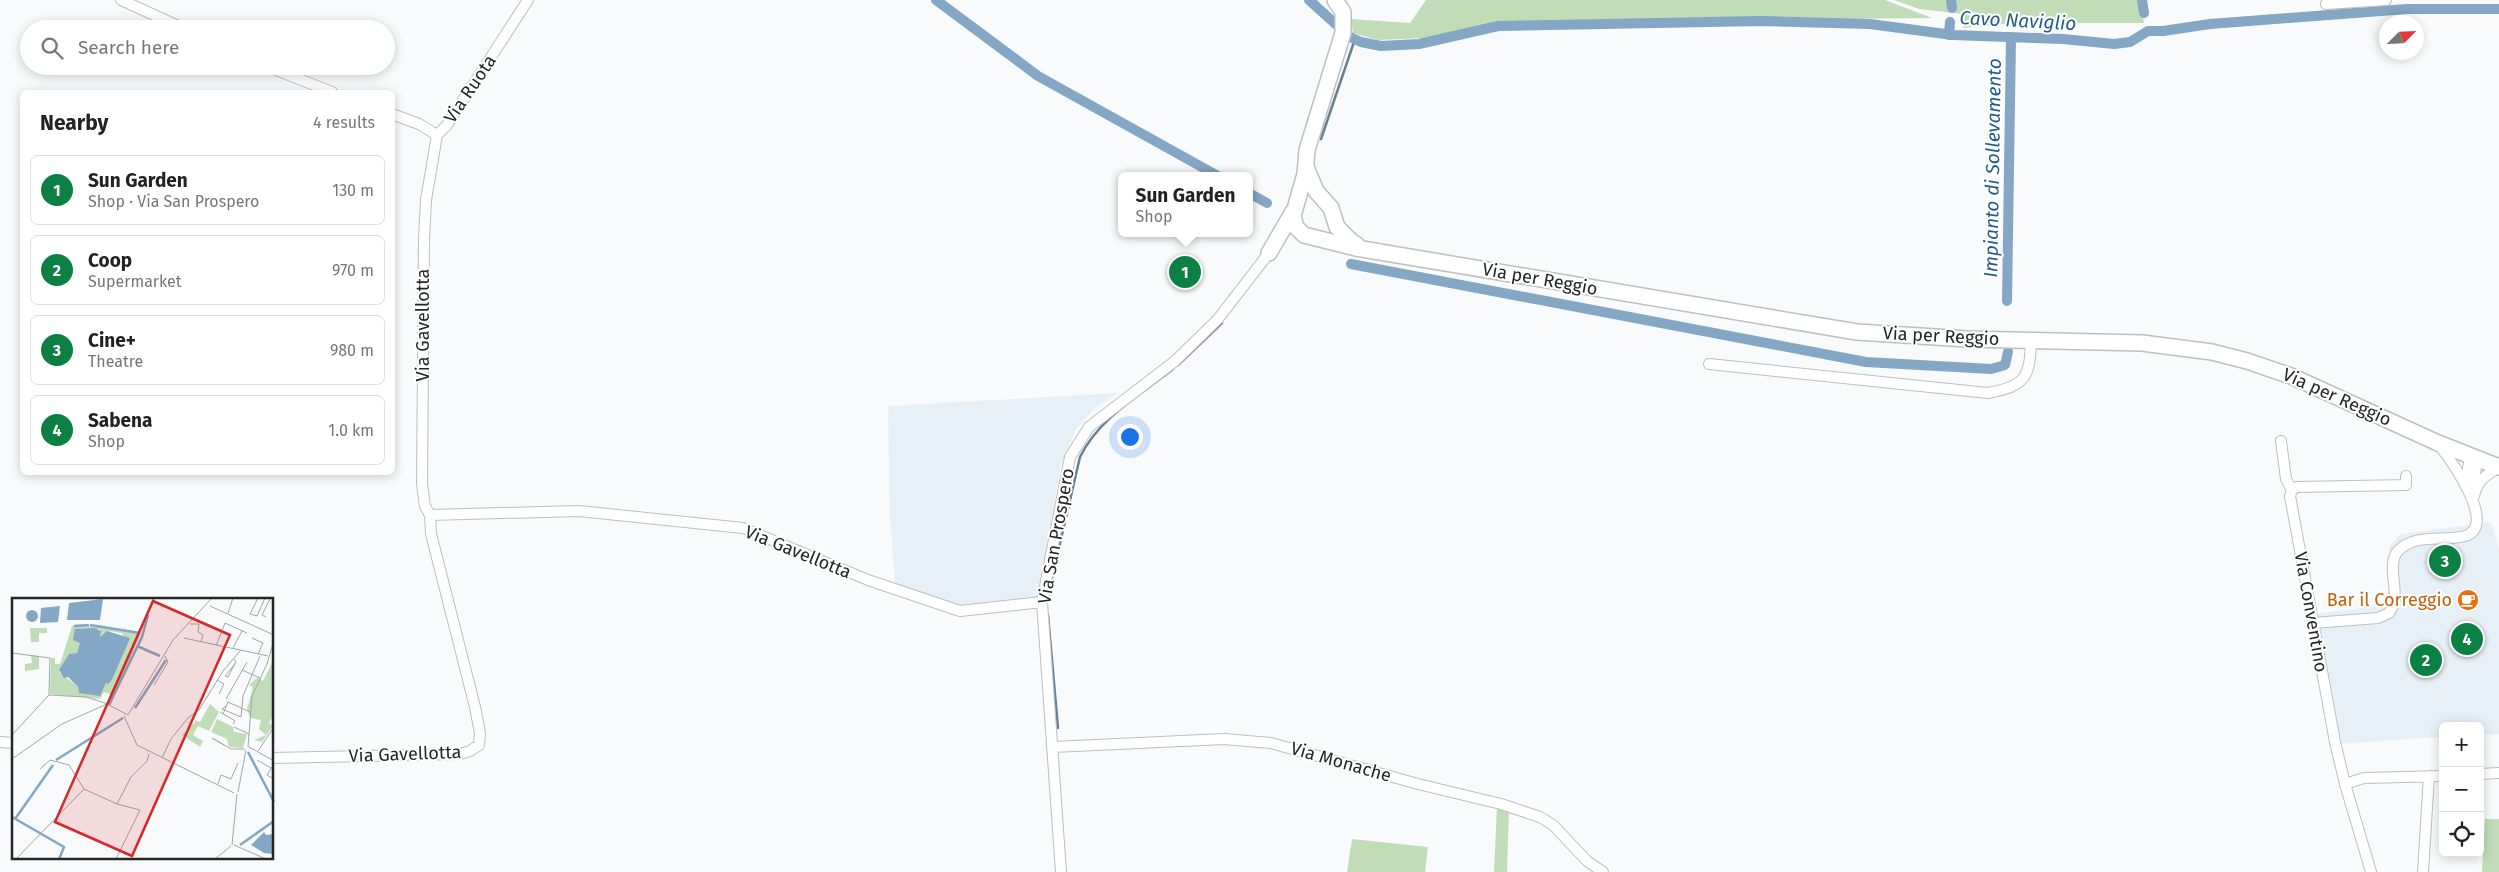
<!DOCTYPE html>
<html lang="en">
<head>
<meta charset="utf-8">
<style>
	:root { --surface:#fff; --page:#f2f2f2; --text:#222; --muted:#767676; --line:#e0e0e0; --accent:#0b8043 }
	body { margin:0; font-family:"Fira Sans",sans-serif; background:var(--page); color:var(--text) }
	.controls { position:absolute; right:15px; bottom:15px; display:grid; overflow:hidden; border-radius:8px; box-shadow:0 2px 12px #0003 }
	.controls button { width:45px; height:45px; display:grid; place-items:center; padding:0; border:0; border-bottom:1px solid var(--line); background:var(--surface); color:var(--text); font:25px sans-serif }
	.compass { position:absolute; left:2379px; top:15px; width:45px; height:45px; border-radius:50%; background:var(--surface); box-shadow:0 2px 12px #0003; rotate:66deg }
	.you { position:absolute; left:1129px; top:436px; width:18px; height:18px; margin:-12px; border:4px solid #fff; border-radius:50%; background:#1a73e8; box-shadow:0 0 0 8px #1a73e833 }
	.badge { display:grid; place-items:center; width:32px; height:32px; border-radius:50%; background:var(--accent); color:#fff; font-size:16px; font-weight:700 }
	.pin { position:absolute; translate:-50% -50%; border:2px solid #fff; box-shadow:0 1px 5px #0006 }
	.popup { position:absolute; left:1118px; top:172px; width:135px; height:65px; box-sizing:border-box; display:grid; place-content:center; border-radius:8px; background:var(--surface); filter:drop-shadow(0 1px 4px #0005); font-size:16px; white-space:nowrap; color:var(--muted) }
	.popup b { font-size:19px; color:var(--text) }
	.popup::after { content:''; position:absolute; left:50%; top:100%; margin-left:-10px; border:10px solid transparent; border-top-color:var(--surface) }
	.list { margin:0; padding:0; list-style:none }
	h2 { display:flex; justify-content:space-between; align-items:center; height:65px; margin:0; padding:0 20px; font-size:21px }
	h2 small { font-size:16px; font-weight:400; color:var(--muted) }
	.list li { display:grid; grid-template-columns:32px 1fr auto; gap:15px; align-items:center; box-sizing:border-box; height:70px; margin:0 10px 10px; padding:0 10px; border:1px solid var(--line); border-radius:8px }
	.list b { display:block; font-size:19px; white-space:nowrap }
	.list p { margin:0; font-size:16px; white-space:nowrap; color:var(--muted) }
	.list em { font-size:16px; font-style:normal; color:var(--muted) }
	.icon { flex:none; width:28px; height:28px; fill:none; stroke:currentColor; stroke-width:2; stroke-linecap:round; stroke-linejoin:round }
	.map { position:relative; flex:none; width:2499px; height:872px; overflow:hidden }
	.search { position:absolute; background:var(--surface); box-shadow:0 2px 12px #0003; left:20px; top:20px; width:375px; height:55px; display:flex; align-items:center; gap:12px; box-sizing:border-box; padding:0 18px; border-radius:28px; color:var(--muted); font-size:19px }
	.panel { position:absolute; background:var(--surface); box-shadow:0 2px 12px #0003; left:20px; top:90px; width:375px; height:385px; border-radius:8px }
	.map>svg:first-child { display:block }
	.built { fill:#e8f0f7 }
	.green { fill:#c0ddb8 }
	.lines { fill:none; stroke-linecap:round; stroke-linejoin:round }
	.stream { stroke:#678096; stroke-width:2.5 }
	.canal { stroke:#83a7c5; stroke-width:10 }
	.street-casing { stroke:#bebfc1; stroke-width:12 }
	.secondary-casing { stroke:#bebfc1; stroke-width:18 }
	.street { stroke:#fff; stroke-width:10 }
	.secondary { stroke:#fff; stroke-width:15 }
	.labels { text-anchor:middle; stroke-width:4; stroke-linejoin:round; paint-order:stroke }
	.street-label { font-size:18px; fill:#252627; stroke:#fff }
	.food-label { font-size:18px; fill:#c56008; stroke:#fff; text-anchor:end }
	.water-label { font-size:19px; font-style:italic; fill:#255c85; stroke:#fff }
	.inset-river { fill:none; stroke:#83a7c5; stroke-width:2.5 }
	.inset-road { fill:none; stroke:#a4a5a7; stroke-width:1 }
	.view { fill:#d62828; fill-opacity:0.15; stroke:#d62828; stroke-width:2.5 }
	.inset-edge { fill:none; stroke:#252627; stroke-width:2.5 }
</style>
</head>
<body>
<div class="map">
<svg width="2499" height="872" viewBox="0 0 2499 872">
	<rect width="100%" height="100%" fill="#f8fafc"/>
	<path class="built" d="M 1118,393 L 1095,408 L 1075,430 L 1061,465 L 1046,555 L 1045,603 L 950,609 L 895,586 L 890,516 L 888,406 Z
		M 2491,522 L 2499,550 L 2499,734 L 2480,735 L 2480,726 L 2443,726 L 2443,737 L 2332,744 L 2305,615 L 2392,604 L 2389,547 L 2401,534 Z"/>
	<path class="green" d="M 1426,0 L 1885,0 L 1932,18 L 1497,22 L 1424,38 L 1378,40 L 1353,33 L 1351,19 L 1410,23 Z
		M 1894,0 L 2140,0 L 2144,23 L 2015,23 L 1963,28 L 1963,14 L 1919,9 Z
		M 1497,807 L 1509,809 L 1507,872 L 1494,872 Z
		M 2485,819 L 2499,819 L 2499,872 L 2482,872 Z
		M 1352,839 L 1428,847 L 1425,872 L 1347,872 Z"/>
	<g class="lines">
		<path class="stream" d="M 1321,139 L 1355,39
			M 1178,365 L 1222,323
			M 1052,578 L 1080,457 C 1099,418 1140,395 1173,369
			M 1048,615 L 1058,728"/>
		<path class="canal" d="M 936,0 L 1038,76 L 1218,176
			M 1309,0 L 1350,37 L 1361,42 L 1381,46 L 1419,44 L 1498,26 L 1762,21 L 1870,24 L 1953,35 L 2063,39 L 2114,44 L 2130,42 L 2148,31 L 2163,31 L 2210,24 L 2407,9 L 2499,9
			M 1951,0 L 1952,8
			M 2142,0 L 2144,13
			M 1949,35 L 1950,22
			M 1249,193 L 1267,203
			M 1351,264 L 1866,362 L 1991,369 L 2005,365 L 2008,352
			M 2007,301 L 2011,37"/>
		<g class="street-casing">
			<path id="street" d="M 121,0 L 185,29
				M 2326,4 L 2386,0
				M 266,66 L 332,92
				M 392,114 L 419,124 L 437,135
				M 437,135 L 426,200 L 424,238 L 422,484 L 425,506 L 430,515 L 579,511 L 743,528 L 868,580 L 960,611 L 1042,602
				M 437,135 L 447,125 L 528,0
				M 1709,364 L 1988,393 C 2026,386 2030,377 2031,340
				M 2281,441 L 2286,479 L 2292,490 L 2290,496 L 2335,742 L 2345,784 L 2371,872
				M 2466,482 L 2470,456
				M 2476,486 L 2475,473 L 2478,459
				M 2292,490 L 2297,487 L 2406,485 L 2406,476
				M 2474,496 C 2477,481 2486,475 2499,467
				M 2313,623 L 2378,618 L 2389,613 C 2391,610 2393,606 2394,603 C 2398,587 2386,562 2399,550 C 2416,533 2444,542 2465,536 C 2499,526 2450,459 2439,445
				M 0,742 L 14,743
				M 1053,747 L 1224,739 L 1271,743 L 1418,784 L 1501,804 L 1540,817 L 1553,825 L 1587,861 L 1603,872
				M 272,758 L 460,754 L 470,751 L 479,745 L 480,733 L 475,707 L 431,534 L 430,515
				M 2480,774 L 2499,773
				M 2345,784 L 2364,778 L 2443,776
				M 1061,872 L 1042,602 L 1070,457 L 1089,427 L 1175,361 L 1218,319 L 1269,253
				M 2423,872 L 2429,776"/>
		</g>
		<g class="secondary-casing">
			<path id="secondary" d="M 1335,0 L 1343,12 L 1343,33 L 1307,150 L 1305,174 L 1293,216 L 1296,227 L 1304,235 L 1356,248 L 1857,332 L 1967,339 L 2142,343 L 2212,352 L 2247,361 L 2291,376 L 2438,443 L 2499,467
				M 1306,167 L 1316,191 L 1331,208 L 1337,227 L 1351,241 L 1357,245
				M 1269,253 L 1294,210"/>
		</g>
		<use href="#street" class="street"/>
		<use href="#secondary" class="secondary"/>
	</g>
	<defs>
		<g id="cafe-disc" transform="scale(1.125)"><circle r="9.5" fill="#e8710a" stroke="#fff"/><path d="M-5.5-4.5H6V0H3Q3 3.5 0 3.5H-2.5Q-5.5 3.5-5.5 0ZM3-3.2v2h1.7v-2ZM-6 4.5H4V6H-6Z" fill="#fff"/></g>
	</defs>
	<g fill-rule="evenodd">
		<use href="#cafe-disc" x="2468" y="600"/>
	</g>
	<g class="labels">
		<g class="street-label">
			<text transform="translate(470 89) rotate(-56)" y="6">Via Ruota</text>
			<text transform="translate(1540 279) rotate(10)" y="6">Via per Reggio</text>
			<text transform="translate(423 325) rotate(-90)" y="6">Via Gavellotta</text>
			<text transform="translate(1941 336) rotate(3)" y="6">Via per Reggio</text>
			<text transform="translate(2337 397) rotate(24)" y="6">Via per Reggio</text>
			<text transform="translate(1056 536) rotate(-80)" y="6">Via San Prospero</text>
			<text transform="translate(798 552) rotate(22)" y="6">Via Gavellotta</text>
			<text transform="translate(2311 612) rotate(80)" y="6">Via Conventino</text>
			<text transform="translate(405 754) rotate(-2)" y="6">Via Gavellotta</text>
			<text transform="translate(1341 762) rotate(16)" y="6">Via Monache</text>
		</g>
		<g class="food-label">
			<text x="2452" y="606">Bar il Correggio</text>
		</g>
		<g class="water-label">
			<text transform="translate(2018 20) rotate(3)" y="7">Cavo Naviglio</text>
			<text transform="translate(1992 168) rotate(-89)" y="7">Impianto di Sollevamento</text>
		</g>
	</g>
	<g transform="translate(12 598)">
		<rect width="261" height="261" fill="#f8fafc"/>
		<path d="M 60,28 L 89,28 L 129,35 L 99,106 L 98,96 L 92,94 L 88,101 L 38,96 L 39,60 L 43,60 L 43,66 L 48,66 ZM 64,31 L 88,31 L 88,39 L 96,33 L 110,35 L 112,39 L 111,56 L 100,82 L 98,86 L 94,85 L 88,97 L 68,95 L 66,89 L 47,74 L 57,56 L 65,55 L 69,45 ZM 18,30 L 35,30 L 35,35 L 27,35 L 27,44 L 19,44 ZM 19,57 L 27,58 L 27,71 L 13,73 L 13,66 L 20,65 ZM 261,63 L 261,118 L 257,125 L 261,128 L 250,144 L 242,142 L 254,137 L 247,131 L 249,122 L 238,120 L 235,111 L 241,89 L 237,87 L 246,79 L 251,83 ZM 198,106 L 207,114 L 197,133 L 186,128 L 181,137 L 191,143 L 188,149 L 170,137 L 180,127 L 173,123 L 182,126 L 184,122 L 188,124 ZM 205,121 L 221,129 L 222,134 L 235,136 L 231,150 L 217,149 L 215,141 L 199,134 Z" fill="#c0ddb8" fill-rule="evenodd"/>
		<path d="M 91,1 L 88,22 L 55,22 L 57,5 ZM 48,8 L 46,24 L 28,25 L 29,10 ZM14 18a6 6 0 1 1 12 0a6 6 0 1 1-12 0ZM 83,30 L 89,33 L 88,39 L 95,33 L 118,40 L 100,82 L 97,86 L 94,85 L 88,98 L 67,95 L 66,89 L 56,79 L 52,80 L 47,72 L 57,56 L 65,55 L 68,45 L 61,42 L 63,31 ZM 252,234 L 254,237 L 261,236 L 261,256 L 252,255 L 239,247 Z" fill="#83a7c5"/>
		<path class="inset-river" d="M 78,27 L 128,35M 62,28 L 77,27M 125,48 L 148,58M 97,107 L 130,39 L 136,17M 123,110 L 154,62M 236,154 L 262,204M 44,162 L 111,120M 0,219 L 52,249 L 47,261M 3,221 L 41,167M 228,247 L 262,223"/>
		<path class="inset-road" d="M 246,0 L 238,16 L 245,18 L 253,0M 198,8 L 262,37M 216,15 L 221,0M 135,18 L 142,0M 254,19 L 250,17 L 258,1M 178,26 L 187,26 L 186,34 L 191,37 L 189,44M 172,40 L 256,58M 240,40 L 251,45 L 246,56M 204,48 L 213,25 L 235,35M 221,50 L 230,33M 0,55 L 38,60 L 37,97 L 74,99 L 96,106M 222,61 L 224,64 L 222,67 L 216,79 L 213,78 L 223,66M 230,72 L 248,80M 205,82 L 212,86 L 207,96M 142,87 L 156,64 L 153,58M 214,101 L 235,64M 214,108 L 210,111 L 229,119 L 231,98 L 248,58M 208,114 L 223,123 L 221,126M 211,116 L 216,104 L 238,114M 116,117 L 161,42 L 200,0M 112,118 L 125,147 L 222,195M 222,129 L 237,136M 0,137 L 37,97M 212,147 L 200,140 L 219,151 L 233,151M 236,149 L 240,98 L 255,66 L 262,42M 237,149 L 262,163M 246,153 L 262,129M 150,160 L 159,141 L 176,120 L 187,112 L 211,73 L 229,52M 0,161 L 50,126 L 95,106 L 116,117M 245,162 L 259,170M 262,166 L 255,177 L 262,181M 28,171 L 38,162 L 57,167 L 72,191 L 105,206 L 119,179 L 135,163 L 137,156M 206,186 L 209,177 L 219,181 L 226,165M 226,194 L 234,152M 220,247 L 225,196M 222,247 L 254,261M 4,261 L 72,191M 104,261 L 128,212 L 105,206M 203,261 L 219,248"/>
		<path class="view" d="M 141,3 L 218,37 L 120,258 L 43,224 Z"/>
		<rect width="261" height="261" class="inset-edge"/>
	</g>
</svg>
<div class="controls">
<button>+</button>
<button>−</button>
<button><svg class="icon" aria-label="locate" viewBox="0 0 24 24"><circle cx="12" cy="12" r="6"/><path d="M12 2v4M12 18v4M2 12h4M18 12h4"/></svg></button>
</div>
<svg class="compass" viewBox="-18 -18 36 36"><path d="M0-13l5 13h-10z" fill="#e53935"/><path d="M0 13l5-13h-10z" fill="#767676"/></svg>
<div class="you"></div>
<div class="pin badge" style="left:1185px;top:272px">1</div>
<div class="popup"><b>Sun Garden</b>Shop</div>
<div class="pin badge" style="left:2426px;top:660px">2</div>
<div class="pin badge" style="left:2445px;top:561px">3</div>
<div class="pin badge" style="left:2467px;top:639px">4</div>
<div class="search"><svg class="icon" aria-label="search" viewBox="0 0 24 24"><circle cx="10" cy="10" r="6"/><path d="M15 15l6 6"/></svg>Search here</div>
<section class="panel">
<h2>Nearby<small>4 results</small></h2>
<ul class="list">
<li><span class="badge">1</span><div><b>Sun Garden</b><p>Shop · Via San Prospero</p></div><em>130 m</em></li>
<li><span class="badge">2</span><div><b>Coop</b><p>Supermarket</p></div><em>970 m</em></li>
<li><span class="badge">3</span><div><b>Cine+</b><p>Theatre</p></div><em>980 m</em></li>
<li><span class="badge">4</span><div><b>Sabena</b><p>Shop</p></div><em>1.0 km</em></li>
</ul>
</section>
</div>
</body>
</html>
